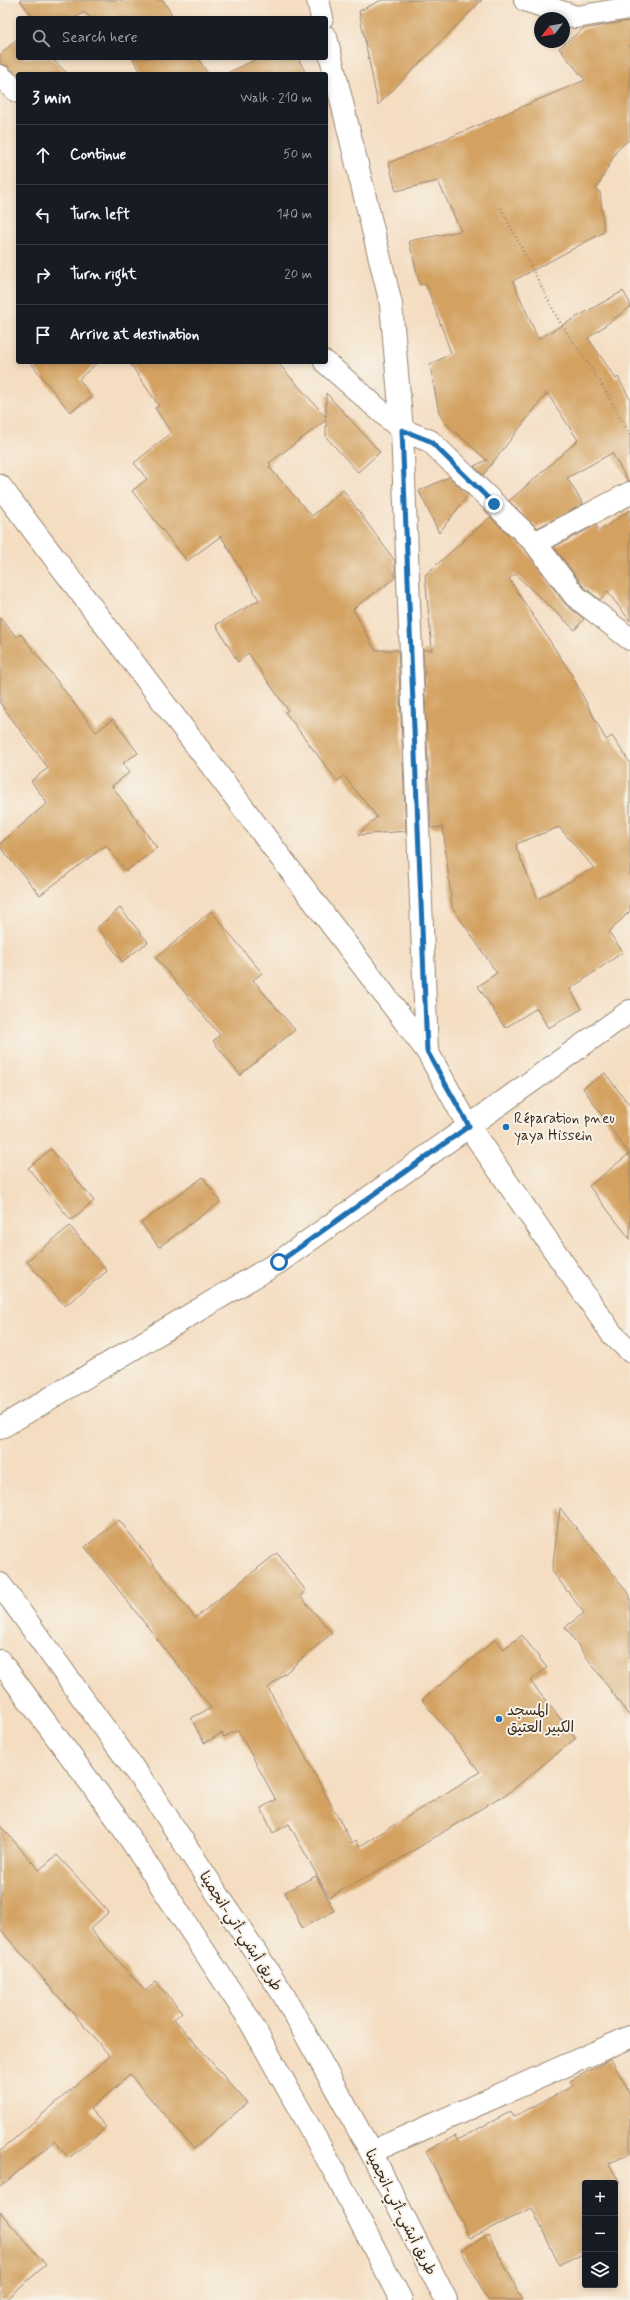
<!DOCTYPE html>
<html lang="en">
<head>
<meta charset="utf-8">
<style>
	:root { --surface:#171b24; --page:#20242c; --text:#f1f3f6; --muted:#9ea1a6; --line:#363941 }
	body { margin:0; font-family:Mynerve,"Playpen Sans Arabic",sans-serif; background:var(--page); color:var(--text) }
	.controls { position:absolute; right:12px; bottom:12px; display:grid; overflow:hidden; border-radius:4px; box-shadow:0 2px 6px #0003 }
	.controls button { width:36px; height:36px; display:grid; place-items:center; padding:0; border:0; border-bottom:1px solid var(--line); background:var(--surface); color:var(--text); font:20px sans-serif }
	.compass { position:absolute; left:534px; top:12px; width:36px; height:36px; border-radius:50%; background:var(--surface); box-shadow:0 2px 6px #0003; rotate:239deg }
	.stop { position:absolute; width:12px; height:12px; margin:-9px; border:3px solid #1f6fb2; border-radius:50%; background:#fff }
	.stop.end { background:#1f6fb2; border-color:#fff; box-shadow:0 1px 4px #0008 }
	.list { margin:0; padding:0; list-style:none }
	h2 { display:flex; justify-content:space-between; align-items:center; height:52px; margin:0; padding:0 16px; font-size:17px }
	h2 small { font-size:13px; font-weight:400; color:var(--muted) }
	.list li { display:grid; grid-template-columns:26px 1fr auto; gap:12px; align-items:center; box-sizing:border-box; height:60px; padding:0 16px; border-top:1px solid var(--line) }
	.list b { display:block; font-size:15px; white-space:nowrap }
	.list em { font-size:13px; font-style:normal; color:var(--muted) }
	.icon { flex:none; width:22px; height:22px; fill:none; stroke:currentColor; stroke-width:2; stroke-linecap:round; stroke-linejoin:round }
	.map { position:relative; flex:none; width:630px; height:2300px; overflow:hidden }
	.search { position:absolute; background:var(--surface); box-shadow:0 2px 6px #0003; left:16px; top:16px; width:312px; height:44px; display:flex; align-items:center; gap:10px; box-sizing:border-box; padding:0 14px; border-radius:4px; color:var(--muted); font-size:15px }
	.panel { position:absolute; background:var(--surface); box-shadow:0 2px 6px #0003; left:16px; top:72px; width:312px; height:292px; border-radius:4px }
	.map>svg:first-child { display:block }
	.building { fill:#d3a160; fill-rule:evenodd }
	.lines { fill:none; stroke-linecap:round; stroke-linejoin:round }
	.street-casing { stroke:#988470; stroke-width:24 }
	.secondary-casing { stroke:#988470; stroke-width:24 }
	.highway-casing { stroke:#988470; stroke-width:24 }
	.path { stroke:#988470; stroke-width:2.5; stroke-dasharray:1 3; stroke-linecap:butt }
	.street { stroke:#fff; stroke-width:22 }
	.secondary { stroke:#fff; stroke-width:22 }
	.highway { stroke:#fff; stroke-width:22 }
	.route { stroke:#1f6fb2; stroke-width:5 }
	.poi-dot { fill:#1f6fb2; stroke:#f7f3e8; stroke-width:1.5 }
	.labels { text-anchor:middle; stroke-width:4; stroke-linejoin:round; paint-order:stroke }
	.poi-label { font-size:15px; fill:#3b2a1e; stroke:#f7f3e8; text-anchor:start }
	.street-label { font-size:15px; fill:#3b2a1e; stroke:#f7f3e8 }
</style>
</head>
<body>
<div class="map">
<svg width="630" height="2300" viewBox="0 0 630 2300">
	<rect width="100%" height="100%" fill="#f7f3e8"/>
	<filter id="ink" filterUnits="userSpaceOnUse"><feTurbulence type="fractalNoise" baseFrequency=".025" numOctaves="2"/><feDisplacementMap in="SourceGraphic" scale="8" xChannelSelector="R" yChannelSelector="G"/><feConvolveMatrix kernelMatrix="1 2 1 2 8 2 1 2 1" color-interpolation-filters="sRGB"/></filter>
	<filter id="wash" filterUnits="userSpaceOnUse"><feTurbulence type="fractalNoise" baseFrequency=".012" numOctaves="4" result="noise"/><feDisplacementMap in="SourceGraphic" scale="16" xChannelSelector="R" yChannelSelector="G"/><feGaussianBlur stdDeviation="0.9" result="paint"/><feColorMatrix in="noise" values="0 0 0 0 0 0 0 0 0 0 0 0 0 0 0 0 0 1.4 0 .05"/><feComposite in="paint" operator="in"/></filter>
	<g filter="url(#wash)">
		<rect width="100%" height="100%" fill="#f4ddc1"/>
		<g id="blocks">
			<path class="building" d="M 20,0 L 163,0 L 174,18 L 91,18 L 84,12 L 75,18 L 34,18 Z
				M 382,0 L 482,0 L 378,105 L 359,11 Z
				M 630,21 L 630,139 L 617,150 L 596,190 L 600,192 L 604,232 L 513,281 L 538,339 L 623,291 L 630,303 L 630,307 L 588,338 L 616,379 L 618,377 L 630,399 L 630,481 L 628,481 L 612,453 L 567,478 L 583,504 L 537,528 L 509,501 L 578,440 L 547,393 L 483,475 L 474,466 L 487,460 L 445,423 L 439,413 L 430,365 L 451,353 L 426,284 L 420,285 L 409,241 L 461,231 L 438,181 L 396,191 L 389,163 L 585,80 L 559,48 L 583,29 Z
				M 18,38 L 18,58 L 51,58 L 68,74 L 17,74 L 8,66 L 0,64 L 0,55 Z
				M 132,58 L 198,58 L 208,74 L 142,74 Z
				M 259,58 L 298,58 L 306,74 L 225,74 Z
				M 30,362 L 98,362 L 79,379 L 92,397 L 70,412 Z
				M 129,362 L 277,362 L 326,417 L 326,393 L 380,452 L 358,472 L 326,437 L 326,420 L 269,463 L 271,465 L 269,467 L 312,516 L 343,490 L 395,561 L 395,578 L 353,609 L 375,650 L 398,650 L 406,831 L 358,835 L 377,817 L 344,776 L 337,781 L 285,712 L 288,710 L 248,653 L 238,662 L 216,625 L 259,600 L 221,536 L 187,561 L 132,491 L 147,479 L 134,463 L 171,433 L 155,408 L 159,406 Z
				M 449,477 L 468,495 L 439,533 L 419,491 Z
				M 630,510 L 630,621 L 607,591 L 600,600 L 584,587 L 554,547 L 596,525 L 599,531 Z
				M 490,517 L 526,551 L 565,604 L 584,619 L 575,630 L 515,574 L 509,579 L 570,672 L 606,740 L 612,736 L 630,763 L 630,911 L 609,932 L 623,952 L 570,989 L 582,1009 L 548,1028 L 537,1008 L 505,1028 L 478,986 L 497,973 L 452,907 L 443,827 L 431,828 L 423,650 L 432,650 L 425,575 ZM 559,827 L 594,868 L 538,899 L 516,848 L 517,848 L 516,844 Z
				M 0,618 L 17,637 L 21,634 L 96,732 L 113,719 L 138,753 L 123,763 L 130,772 L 112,786 L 157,848 L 126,871 L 106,845 L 40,895 L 0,847 L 0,844 L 47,803 L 31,781 L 48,768 L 0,703 Z
				M 120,908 L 148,942 L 122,962 L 98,927 Z
				M 211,911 L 262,973 L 253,980 L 295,1030 L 240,1075 L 213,1041 L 220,1035 L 156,958 Z
				M 605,1073 L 630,1106 L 630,1239 L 589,1186 L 629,1154 L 583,1088 Z
				M 51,1149 L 94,1201 L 71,1220 L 28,1168 Z
				M 203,1177 L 220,1202 L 159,1247 L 141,1223 Z
				M 70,1226 L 107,1271 L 65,1306 L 27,1261 Z
				M 560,1508 L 630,1595 L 630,1717 L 565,1627 L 584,1613 L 552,1571 Z
				M 119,1520 L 195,1618 L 277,1553 L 306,1591 L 300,1596 L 332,1633 L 268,1688 L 352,1843 L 356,1840 L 360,1846 L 480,1772 L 422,1700 L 496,1639 L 504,1649 L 522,1635 L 547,1668 L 530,1681 L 576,1738 L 501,1799 L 500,1797 L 403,1857 L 329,1897 L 289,1824 L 273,1833 L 261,1808 L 276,1800 L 238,1730 L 224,1737 L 222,1733 L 204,1743 L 191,1718 L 211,1708 L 85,1547 Z
				M 0,1825 L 39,1870 L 57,1855 L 109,1912 L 90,1929 L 145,1991 L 156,1982 L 182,2012 L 174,2019 L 247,2103 L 194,2149 L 130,2075 L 90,2109 L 106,2127 L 69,2158 L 54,2141 L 0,2187 L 0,2151 L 110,2056 L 0,1929 Z
				M 316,1876 L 334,1911 L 302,1928 L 285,1892 Z
				M 611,2059 L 630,2094 L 630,2153 L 609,2164 L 620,2183 L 585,2183 L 585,2253 L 559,2265 L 532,2208 L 470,2238 L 426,2151 L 455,2136 L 457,2140 L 510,2112 L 513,2117 L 573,2086 L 570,2081 Z
				M 0,2212 L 46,2265 L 5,2300 L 0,2300 Z
				M 488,2235 L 523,2300 L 488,2300 L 461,2250 Z"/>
		</g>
	</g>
	<g filter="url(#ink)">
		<use href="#blocks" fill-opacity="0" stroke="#988470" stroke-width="1"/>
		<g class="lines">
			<g class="street-casing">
				<path id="street" d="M 318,0 L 322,18
					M 525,0 L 576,17 L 630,8
					M 326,37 L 391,304 L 402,430 L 427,1051 L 469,1127 L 612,1334 L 630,1351
					M 0,76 L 18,92
					M 325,362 L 402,430 L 430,441 L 535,543 L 575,596 L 630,639
					M 0,486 L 427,1051
					M 535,543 L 630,493
					M 371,2152 L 630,2037"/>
			</g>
			<g class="secondary-casing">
				<path id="secondary" d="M 0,1428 L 279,1262 L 630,1011"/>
			</g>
			<g class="highway-casing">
				<path id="highway" d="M 0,1584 L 152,1794 L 283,1994 L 371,2152 L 446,2300
					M 0,1661 L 115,1816 L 247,2016 L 334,2171 L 401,2300"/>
			</g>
			<path class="path" d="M 501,208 L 559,321 L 602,385 L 630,435"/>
			<use href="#street" class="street"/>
			<use href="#secondary" class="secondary"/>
			<use href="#highway" class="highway"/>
		</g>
	</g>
	<g class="lines" filter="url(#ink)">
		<path class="route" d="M 279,1262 L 469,1126 L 427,1051 L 402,430 L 430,441 L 494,504"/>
	</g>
	<g class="poi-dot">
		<circle cx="506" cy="1127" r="4"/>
		<circle cx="499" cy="1719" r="4"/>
	</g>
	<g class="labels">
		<g class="poi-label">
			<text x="514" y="1123">Réparation pneu<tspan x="514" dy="17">yaya Hissein</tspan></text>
			<text x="507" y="1715">المسجد<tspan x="507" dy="17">الكبير العتيق</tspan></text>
		</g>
		<g class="street-label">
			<text transform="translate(241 1931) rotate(57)" y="5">طريق أبشي-أتي-انجمينا</text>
			<text transform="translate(401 2212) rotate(63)" y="5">طريق أبشي-أتي-انجمينا</text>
		</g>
	</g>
</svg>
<div class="controls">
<button>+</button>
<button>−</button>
<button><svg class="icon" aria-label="layers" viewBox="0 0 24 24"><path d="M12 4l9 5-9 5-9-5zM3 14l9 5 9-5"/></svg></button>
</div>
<svg class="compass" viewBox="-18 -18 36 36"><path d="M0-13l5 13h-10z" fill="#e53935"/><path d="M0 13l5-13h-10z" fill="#9ea1a6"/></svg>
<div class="stop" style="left:279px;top:1262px"></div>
<div class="stop end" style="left:494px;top:504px"></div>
<div class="search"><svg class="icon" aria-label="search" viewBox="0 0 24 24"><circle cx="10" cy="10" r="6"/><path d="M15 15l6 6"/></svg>Search here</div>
<section class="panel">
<h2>3 min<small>Walk · 210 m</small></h2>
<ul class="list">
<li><svg class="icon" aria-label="ahead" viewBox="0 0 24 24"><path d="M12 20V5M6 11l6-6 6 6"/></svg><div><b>Continue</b></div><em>50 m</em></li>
<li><svg class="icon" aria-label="left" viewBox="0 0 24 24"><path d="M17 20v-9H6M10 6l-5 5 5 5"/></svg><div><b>Turn left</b></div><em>140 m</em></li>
<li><svg class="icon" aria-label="right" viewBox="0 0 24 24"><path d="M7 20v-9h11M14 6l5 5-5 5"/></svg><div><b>Turn right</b></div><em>20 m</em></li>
<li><svg class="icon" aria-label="arrive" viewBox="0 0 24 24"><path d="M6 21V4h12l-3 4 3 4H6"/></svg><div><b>Arrive at destination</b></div></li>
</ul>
</section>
</div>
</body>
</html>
